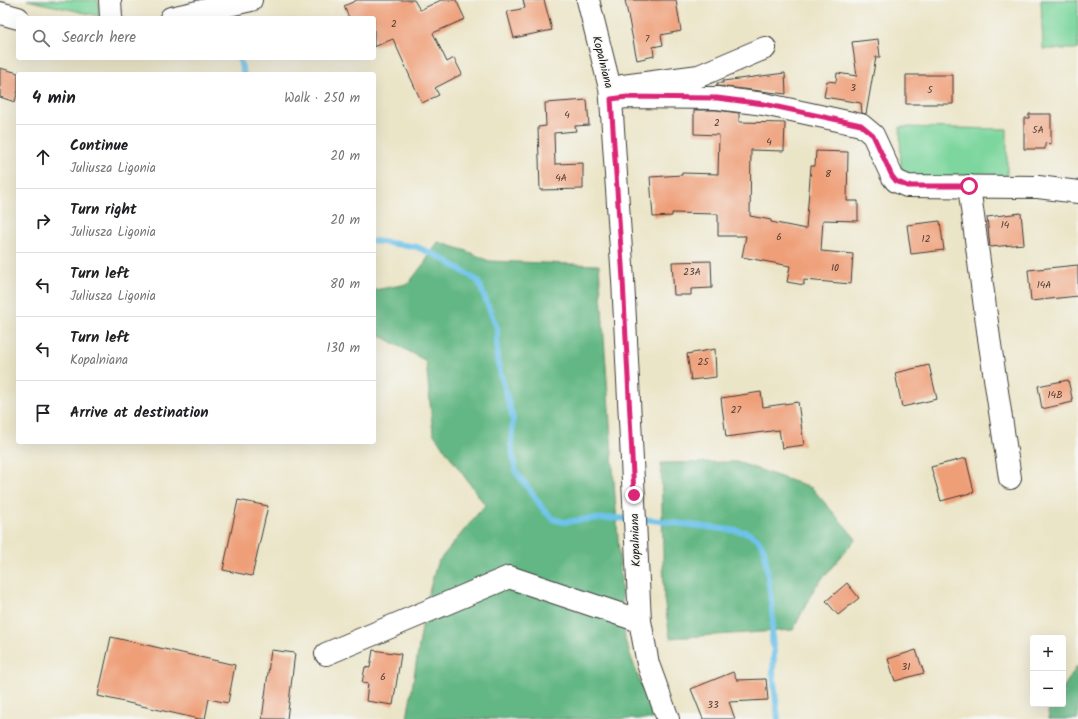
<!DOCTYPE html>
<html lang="en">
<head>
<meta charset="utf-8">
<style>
	:root { --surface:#fff; --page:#f2f2f2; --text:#202124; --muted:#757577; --line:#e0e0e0 }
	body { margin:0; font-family:Kalam,sans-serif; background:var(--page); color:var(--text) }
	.controls { position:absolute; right:12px; bottom:12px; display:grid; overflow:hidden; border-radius:4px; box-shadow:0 4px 16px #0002 }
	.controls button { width:36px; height:36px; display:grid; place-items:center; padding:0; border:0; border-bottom:1px solid var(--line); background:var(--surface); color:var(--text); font:20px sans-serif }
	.stop { position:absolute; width:12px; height:12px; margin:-9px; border:3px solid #db2777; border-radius:50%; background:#fff }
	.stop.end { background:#db2777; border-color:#fff; box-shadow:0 1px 4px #0008 }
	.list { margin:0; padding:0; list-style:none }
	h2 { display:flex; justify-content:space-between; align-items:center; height:52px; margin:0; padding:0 16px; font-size:17px }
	h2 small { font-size:13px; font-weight:400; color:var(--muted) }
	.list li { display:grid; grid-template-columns:26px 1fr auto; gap:12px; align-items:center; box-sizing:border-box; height:64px; padding:0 16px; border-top:1px solid var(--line) }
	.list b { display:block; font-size:15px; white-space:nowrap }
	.list p { margin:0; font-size:13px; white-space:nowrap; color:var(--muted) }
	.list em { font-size:13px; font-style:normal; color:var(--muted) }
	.icon { flex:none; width:22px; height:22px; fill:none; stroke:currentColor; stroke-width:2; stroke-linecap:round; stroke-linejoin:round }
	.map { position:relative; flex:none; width:1078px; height:719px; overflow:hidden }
	.search { position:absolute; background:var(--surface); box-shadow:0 4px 16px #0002; left:16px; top:16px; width:360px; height:44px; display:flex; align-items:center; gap:10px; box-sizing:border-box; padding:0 14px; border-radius:4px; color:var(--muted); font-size:15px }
	.panel { position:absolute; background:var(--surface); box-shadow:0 4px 16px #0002; left:16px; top:72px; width:360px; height:372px; border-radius:4px }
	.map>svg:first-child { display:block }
	.green { fill:#7bd69d; stroke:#4c795c }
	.forest { fill:#64b784; stroke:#406a50 }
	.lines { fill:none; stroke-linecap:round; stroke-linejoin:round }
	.stream { stroke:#6ec3eb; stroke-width:6 }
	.building { fill:#ef9f78 }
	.minor-casing { stroke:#3b3a36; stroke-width:24 }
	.minor { stroke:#fff; stroke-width:22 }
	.route { stroke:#db2777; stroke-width:5 }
	.labels { text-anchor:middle; stroke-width:3; stroke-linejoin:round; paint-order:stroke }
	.number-label { font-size:10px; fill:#513d33 }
	.street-label { font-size:12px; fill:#1c1c1c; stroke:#f6f6f2 }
</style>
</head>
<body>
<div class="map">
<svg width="1078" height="719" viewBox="0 0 1078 719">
	<rect width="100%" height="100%" fill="#f6f6f2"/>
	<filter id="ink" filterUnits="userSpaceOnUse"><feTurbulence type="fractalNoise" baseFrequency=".025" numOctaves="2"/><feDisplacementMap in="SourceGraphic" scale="8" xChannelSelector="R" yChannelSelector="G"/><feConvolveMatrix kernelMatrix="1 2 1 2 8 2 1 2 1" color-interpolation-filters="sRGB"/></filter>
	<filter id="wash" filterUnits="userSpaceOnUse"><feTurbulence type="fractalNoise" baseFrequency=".012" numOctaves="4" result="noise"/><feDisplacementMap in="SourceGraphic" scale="16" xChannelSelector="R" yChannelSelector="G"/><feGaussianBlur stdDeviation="0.9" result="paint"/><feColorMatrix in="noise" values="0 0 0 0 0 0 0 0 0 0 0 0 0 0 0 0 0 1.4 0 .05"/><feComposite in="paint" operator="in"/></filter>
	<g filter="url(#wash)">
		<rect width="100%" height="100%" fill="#ebe5c8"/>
		<path class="green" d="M 27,0 L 98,0 L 99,16 Z
			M 1041,0 L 1078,0 L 1078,49 L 1043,49 Z
			M 900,127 L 1007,129 L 1007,178 L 915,180 L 901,173 Z"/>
		<path class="forest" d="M 438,242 L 467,251 L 489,261 L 599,265 L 625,640 L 653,719 L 407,719 L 426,603 L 437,563 L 485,505 L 433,433 L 426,361 L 374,332 L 374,290 L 408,284 L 425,262 Z
			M 737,462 L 812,488 L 856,539 L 815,587 L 793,630 L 670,638 L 664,598 L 661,463 Z
			M 1078,665 L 1078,719 L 1049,719 L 1048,711 L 1052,704 L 1063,704 L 1063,688 Z"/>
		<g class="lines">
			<path class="stream" d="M 239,58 L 244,74
				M 374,241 L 417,247 L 442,258 L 478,281 L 497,328 L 497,360 L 513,419 L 511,445 L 516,472 L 537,500 L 544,511 L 555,520 L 565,522 L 589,519 L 614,518 L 652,520 L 746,532 L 757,538 L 764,549 L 769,583 L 773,620 L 772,638 L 774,652 L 773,673 L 778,719"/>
		</g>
		<g id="blocks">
			<path class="building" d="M 357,0 L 414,0 L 420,10 L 441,0 L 456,0 L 465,19 L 433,33 L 447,62 L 454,58 L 462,74 L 435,88 L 439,95 L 422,103 L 393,39 L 374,47 L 374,18 L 349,18 L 344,6 Z
				M 523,0 L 544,0 L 552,30 L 514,38 L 507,12 L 525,8 Z
				M 625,0 L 676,0 L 681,31 L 661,35 L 663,45 L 653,47 L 654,56 L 637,60 Z
				M 878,39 L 880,57 L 876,57 L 866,114 L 862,113 L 861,103 L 824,97 L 827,81 L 836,82 L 837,73 L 857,76 L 852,42 Z
				M 0,68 L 18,73 L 18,90 L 15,102 L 0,97 Z
				M 785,73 L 786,94 L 717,86 L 717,83 L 723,83 L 723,81 Z
				M 906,75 L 953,75 L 953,104 L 906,104 Z
				M 587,100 L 589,125 L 575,126 L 576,131 L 554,133 L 555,164 L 583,163 L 583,189 L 540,190 L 538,127 L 546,126 L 545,103 Z
				M 694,110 L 716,110 L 739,113 L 739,122 L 785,123 L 784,151 L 751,150 L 750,216 L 771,220 L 771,222 L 806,229 L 811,166 L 815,166 L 816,151 L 848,152 L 847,201 L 858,201 L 858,221 L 823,220 L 821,251 L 853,254 L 851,284 L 804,280 L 804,285 L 787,282 L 790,266 L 742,257 L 746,236 L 718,236 L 718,214 L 672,213 L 672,216 L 653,217 L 650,177 L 682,175 L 682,173 L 718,174 L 719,135 L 694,134 Z
				M 1029,114 L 1051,114 L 1051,144 L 1045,143 L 1045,149 L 1024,149 L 1024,118 L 1029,118 Z
				M 1021,213 L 1024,244 L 990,247 L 987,217 Z
				M 940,221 L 944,250 L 911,254 L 907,225 Z
				M 711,261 L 712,288 L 691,289 L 691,295 L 674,295 L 672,262 Z
				M 1078,265 L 1078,296 L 1031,301 L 1028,270 Z
				M 715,349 L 716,377 L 691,380 L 687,354 Z
				M 929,365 L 937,399 L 902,407 L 895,373 Z
				M 1068,380 L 1073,402 L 1042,409 L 1038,386 Z
				M 761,392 L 763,407 L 798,402 L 804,445 L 782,448 L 779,430 L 726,437 L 721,398 Z
				M 966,458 L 974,492 L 941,501 L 931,467 Z
				M 238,500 L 268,506 L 252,576 L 223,570 Z
				M 847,583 L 859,598 L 838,615 L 826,601 Z
				M 111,637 L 235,665 L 228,703 L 209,699 L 205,719 L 199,719 L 98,696 Z
				M 271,650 L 295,653 L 287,719 L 262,719 Z
				M 373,650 L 401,654 L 393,705 L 366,701 L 368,684 L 362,683 L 365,667 L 370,668 Z
				M 916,650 L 924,673 L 895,681 L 888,659 Z
				M 733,672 L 737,680 L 766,679 L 768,700 L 729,702 L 735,719 L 703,719 L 691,689 Z"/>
		</g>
	</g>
	<g filter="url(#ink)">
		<use href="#blocks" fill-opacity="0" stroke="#3b3a36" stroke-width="1"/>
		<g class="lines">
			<g class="minor-casing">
				<path id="minor" d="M 110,0 L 111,18
					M 588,0 L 610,88 L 611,99 L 623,280 L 640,621 L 648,664 L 668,719
					M 0,13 L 18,18
					M 171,18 L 251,0
					M 623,86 L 699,76 L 765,48
					M 611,99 L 627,97 L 717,98 L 764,104 L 861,125 L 873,135 L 892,176 L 896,181 L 907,186 L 1038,187 L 1078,192
					M 969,186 L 989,338 L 1010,478
					M 326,654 L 509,577 L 640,621"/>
			</g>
			<use href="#minor" class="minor"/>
		</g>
	</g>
	<g class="lines" filter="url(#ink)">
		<path class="route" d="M 634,495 L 623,280 L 611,99 L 627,97 L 717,98 L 764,104 L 861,125 L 873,135 L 892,176 L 896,181 L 907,186 L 969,186"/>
	</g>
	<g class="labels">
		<g class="number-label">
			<text x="394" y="27">2</text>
			<text x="647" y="42">7</text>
			<text x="853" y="91">3</text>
			<text x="930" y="93">5</text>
			<text x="567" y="118">4</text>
			<text x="717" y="126">2</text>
			<text x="1038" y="133">5A</text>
			<text x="769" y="145">4</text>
			<text x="828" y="177">8</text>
			<text x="561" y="181">4A</text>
			<text x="1005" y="228">14</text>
			<text x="779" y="240">6</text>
			<text x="926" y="242">12</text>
			<text x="835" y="271">10</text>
			<text x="692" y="275">23A</text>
			<text x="1044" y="288">14A</text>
			<text x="703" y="365">25</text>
			<text x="1055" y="398">14B</text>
			<text x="736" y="413">27</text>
			<text x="906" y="670">31</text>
			<text x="383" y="680">6</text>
			<text x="713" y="708">33</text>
		</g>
		<g class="street-label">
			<text transform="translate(603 62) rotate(76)" y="4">Kopalniana</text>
			<text transform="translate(635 540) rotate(-92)" y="4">Kopalniana</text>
		</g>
	</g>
</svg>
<div class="controls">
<button>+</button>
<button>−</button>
</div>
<div class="stop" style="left:969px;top:186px"></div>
<div class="stop end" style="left:634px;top:495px"></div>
<div class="search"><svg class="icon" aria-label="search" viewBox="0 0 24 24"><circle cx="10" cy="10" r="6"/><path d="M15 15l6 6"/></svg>Search here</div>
<section class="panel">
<h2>4 min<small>Walk · 250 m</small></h2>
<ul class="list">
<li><svg class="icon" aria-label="ahead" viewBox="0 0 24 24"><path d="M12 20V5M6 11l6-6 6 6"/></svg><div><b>Continue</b><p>Juliusza Ligonia</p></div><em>20 m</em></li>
<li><svg class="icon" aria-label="right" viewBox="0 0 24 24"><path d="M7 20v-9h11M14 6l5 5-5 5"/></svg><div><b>Turn right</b><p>Juliusza Ligonia</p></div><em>20 m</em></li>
<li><svg class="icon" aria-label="left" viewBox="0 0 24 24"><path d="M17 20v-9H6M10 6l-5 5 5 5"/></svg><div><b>Turn left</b><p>Juliusza Ligonia</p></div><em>80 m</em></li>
<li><svg class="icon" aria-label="left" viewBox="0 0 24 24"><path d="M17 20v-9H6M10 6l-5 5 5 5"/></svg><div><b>Turn left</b><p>Kopalniana</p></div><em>130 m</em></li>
<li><svg class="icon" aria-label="arrive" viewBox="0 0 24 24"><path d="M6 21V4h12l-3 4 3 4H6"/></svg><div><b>Arrive at destination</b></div></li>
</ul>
</section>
</div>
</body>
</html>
